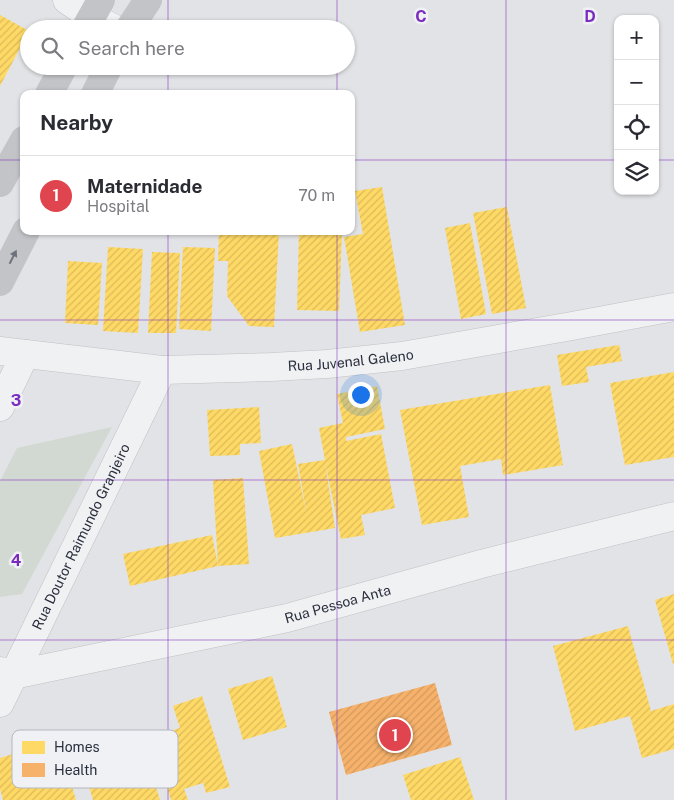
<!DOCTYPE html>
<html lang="en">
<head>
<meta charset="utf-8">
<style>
	:root { --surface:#fff; --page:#f2f2f3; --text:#2b2b33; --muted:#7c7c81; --line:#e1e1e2; --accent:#6a6e78 }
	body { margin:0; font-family:"Public Sans",sans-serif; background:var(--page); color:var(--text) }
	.controls { position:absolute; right:15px; top:15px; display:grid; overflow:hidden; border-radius:10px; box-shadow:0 1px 4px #0004 }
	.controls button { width:45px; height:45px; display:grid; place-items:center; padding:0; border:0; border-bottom:1px solid var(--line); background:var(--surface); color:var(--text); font:25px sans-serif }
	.you { position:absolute; left:360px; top:394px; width:18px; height:18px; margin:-12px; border:4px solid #fff; border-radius:50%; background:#1a73e8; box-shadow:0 0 0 8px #1a73e833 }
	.badge { display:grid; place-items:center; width:32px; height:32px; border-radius:50%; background:var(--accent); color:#fff; font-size:16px; font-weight:700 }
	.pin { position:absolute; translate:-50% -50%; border:2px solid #fff; box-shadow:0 1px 5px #0006 }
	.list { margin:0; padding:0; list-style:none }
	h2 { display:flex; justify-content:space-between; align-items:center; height:65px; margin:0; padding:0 20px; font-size:21px }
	h2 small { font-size:16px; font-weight:400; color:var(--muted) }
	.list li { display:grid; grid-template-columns:32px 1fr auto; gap:15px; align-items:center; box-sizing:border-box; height:80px; padding:0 20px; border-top:1px solid var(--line) }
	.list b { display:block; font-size:19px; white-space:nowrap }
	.list p { margin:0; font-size:16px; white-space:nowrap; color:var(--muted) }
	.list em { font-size:16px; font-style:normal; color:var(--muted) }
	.icon { flex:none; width:28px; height:28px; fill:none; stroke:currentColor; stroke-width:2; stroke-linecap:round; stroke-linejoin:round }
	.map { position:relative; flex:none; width:674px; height:800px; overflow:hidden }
	.search { position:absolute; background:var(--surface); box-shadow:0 1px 4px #0004; left:20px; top:20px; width:335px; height:55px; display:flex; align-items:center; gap:12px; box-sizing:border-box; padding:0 18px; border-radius:28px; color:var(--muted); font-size:19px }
	.panel { position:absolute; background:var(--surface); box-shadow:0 1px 4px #0004; left:20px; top:90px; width:335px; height:145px; border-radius:10px }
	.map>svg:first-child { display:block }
	.park { fill:#d2d9d2 }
	.homes { fill:url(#homes-hatch) }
	.health { fill:url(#health-hatch) }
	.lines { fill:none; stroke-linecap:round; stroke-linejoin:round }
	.street-casing { stroke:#c0c1c4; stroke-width:29 }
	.street { stroke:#f0f1f3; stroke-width:28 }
	.secondary { stroke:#c2c4c8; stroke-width:28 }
	.oneway { fill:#6e727c }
	.grid { fill:none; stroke:#7b2cbf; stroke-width:1; stroke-opacity:0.55 }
	.labels { text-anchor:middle; stroke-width:5; stroke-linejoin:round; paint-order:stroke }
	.street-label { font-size:14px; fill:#2a2f3d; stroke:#eff1f5 }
	.key { fill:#eff1f5; stroke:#b4b7be; stroke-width:1 }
	.key-label { font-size:14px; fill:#2a2f3d }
	.grid-label { font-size:16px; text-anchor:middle; font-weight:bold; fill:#7b2cbf; stroke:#eff1f5; stroke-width:5; stroke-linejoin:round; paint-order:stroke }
</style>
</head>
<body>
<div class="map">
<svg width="674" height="800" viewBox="0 0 674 800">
	<defs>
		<pattern id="homes-hatch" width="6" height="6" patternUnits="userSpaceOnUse" patternTransform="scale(1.25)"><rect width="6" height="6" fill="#ffd966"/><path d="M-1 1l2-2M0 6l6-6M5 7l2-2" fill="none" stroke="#dbbb59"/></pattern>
		<pattern id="health-hatch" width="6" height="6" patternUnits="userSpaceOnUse" patternTransform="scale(1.25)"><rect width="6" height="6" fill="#f6b26b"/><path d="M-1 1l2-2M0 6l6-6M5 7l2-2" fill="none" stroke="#d3995e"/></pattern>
	</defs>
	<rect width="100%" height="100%" fill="#e2e3e6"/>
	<path class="park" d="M 112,427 L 22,594 L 0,597 L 0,481 L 17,448 Z"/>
	<path class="homes" d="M 0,15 L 29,31 L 0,86 Z
		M 382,187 L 405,325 L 360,332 L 344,237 L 363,234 L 355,191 Z
		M 507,207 L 526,308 L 492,314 L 473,213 Z
		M 470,223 L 486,314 L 461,319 L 445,228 Z
		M 219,231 L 279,231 L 274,327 L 249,326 L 227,296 L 228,261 L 218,261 Z
		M 299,231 L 342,231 L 339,311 L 297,310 Z
		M 108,247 L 143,249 L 138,333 L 103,331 Z
		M 183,247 L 215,248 L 211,331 L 179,329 Z
		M 152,252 L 180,253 L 176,333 L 148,333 Z
		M 68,261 L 102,263 L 98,325 L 65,323 Z
		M 619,345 L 622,361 L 586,367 L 589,382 L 562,386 L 557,355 Z
		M 674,372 L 674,457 L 625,465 L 610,383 Z
		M 550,385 L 563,465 L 503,475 L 501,459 L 460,466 L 469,517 L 422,525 L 400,410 Z
		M 377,386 L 385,429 L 346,437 L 346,441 L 381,434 L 395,508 L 361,515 L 365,535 L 341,539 L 325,462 L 335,528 L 275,538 L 259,451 L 292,444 L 307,516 L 298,464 L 325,460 L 319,428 L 343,423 L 337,394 Z
		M 259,407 L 261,443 L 240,444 L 240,455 L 210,456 L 207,410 Z
		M 243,478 L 249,564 L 218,566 L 213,480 Z
		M 212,535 L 218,566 L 130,586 L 123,554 Z
		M 674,594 L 674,664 L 673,664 L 655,600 Z
		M 628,626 L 651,711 L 674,704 L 674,749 L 642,758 L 630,716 L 575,731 L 553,646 Z
		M 272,676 L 287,727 L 243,740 L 228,689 Z
		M 202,696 L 230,787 L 206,793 L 203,783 L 184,789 L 188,800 L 171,800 L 164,778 L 176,775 L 164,733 L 180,728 L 173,706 Z
		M 58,740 L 76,800 L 3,800 L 0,789 L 0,758 Z
		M 145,750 L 160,800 L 93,800 L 84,769 Z
		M 460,757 L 474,800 L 411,800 L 403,775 Z"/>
	<path class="health" d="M 435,683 L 452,745 L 346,775 L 329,712 Z"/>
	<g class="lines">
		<g class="street-casing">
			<g id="street">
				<path d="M 67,0 L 92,17 L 115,29"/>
				<path id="s1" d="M 0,351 L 162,370 L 271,367 L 327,364 L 402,356 L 572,326 L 674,307"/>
				<path d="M 0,407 L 25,354"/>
				<path id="s2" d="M 0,671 L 13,675 L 287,618 L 481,564 L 674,516"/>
				<path id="s3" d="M 0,703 L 162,370"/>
			</g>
		</g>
		<use href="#street" class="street"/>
		<path class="secondary" d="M 85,29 L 101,0
			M 129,29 L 148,0
			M 49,94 L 64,66
			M 95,94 L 109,66
			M 0,183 L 24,140
			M 0,282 L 26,231"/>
	</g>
	<defs><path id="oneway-solid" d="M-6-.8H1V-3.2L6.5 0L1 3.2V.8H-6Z" transform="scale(1.25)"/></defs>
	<use class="oneway" href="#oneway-solid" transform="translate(13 257) rotate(-63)"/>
	<path class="grid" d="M 168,0 L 168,29M 337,0 L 337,29M 506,0 L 506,800M 168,66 L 168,94M 337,66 L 337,94M 0,160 L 24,160M 351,160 L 618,160M 655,160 L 674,160M 168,231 L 168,800M 337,231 L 337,800M 0,320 L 674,320M 0,480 L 674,480M 0,640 L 674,640"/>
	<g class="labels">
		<g class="street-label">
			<text dy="5" stroke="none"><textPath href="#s1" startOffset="352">Rua Juvenal Galeno</textPath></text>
			<text dy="5" stroke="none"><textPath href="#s3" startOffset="185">Rua Doutor Raimundo Granjeiro</textPath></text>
			<text dy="5" stroke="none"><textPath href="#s2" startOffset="346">Rua Pessoa Anta</textPath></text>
		</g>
	</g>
	<rect x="12" y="730" width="166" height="58" rx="8" class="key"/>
	<rect x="22" y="741" width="23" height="13" fill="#ffd966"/>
	<rect x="22" y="763" width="23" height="14" fill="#f6b26b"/>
	<g class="key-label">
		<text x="54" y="752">Homes</text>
		<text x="54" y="775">Health</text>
	</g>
	<g class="grid-label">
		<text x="421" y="22">C</text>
		<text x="590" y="22">D</text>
		<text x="16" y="406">3</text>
		<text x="16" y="566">4</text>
	</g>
</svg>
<div class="controls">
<button>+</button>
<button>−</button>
<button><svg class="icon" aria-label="locate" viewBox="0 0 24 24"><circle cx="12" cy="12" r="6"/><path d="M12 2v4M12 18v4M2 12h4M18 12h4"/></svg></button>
<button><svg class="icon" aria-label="layers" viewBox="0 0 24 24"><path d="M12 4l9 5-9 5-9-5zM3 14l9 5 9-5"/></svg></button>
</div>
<div class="you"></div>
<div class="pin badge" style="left:395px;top:735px;background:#e0444e">1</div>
<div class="search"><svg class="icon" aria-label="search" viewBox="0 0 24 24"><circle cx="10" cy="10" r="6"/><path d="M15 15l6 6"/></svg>Search here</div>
<section class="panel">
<h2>Nearby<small></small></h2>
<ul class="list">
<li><span class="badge" style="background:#e0444e">1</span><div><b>Maternidade</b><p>Hospital</p></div><em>70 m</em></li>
</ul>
</section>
</div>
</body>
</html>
